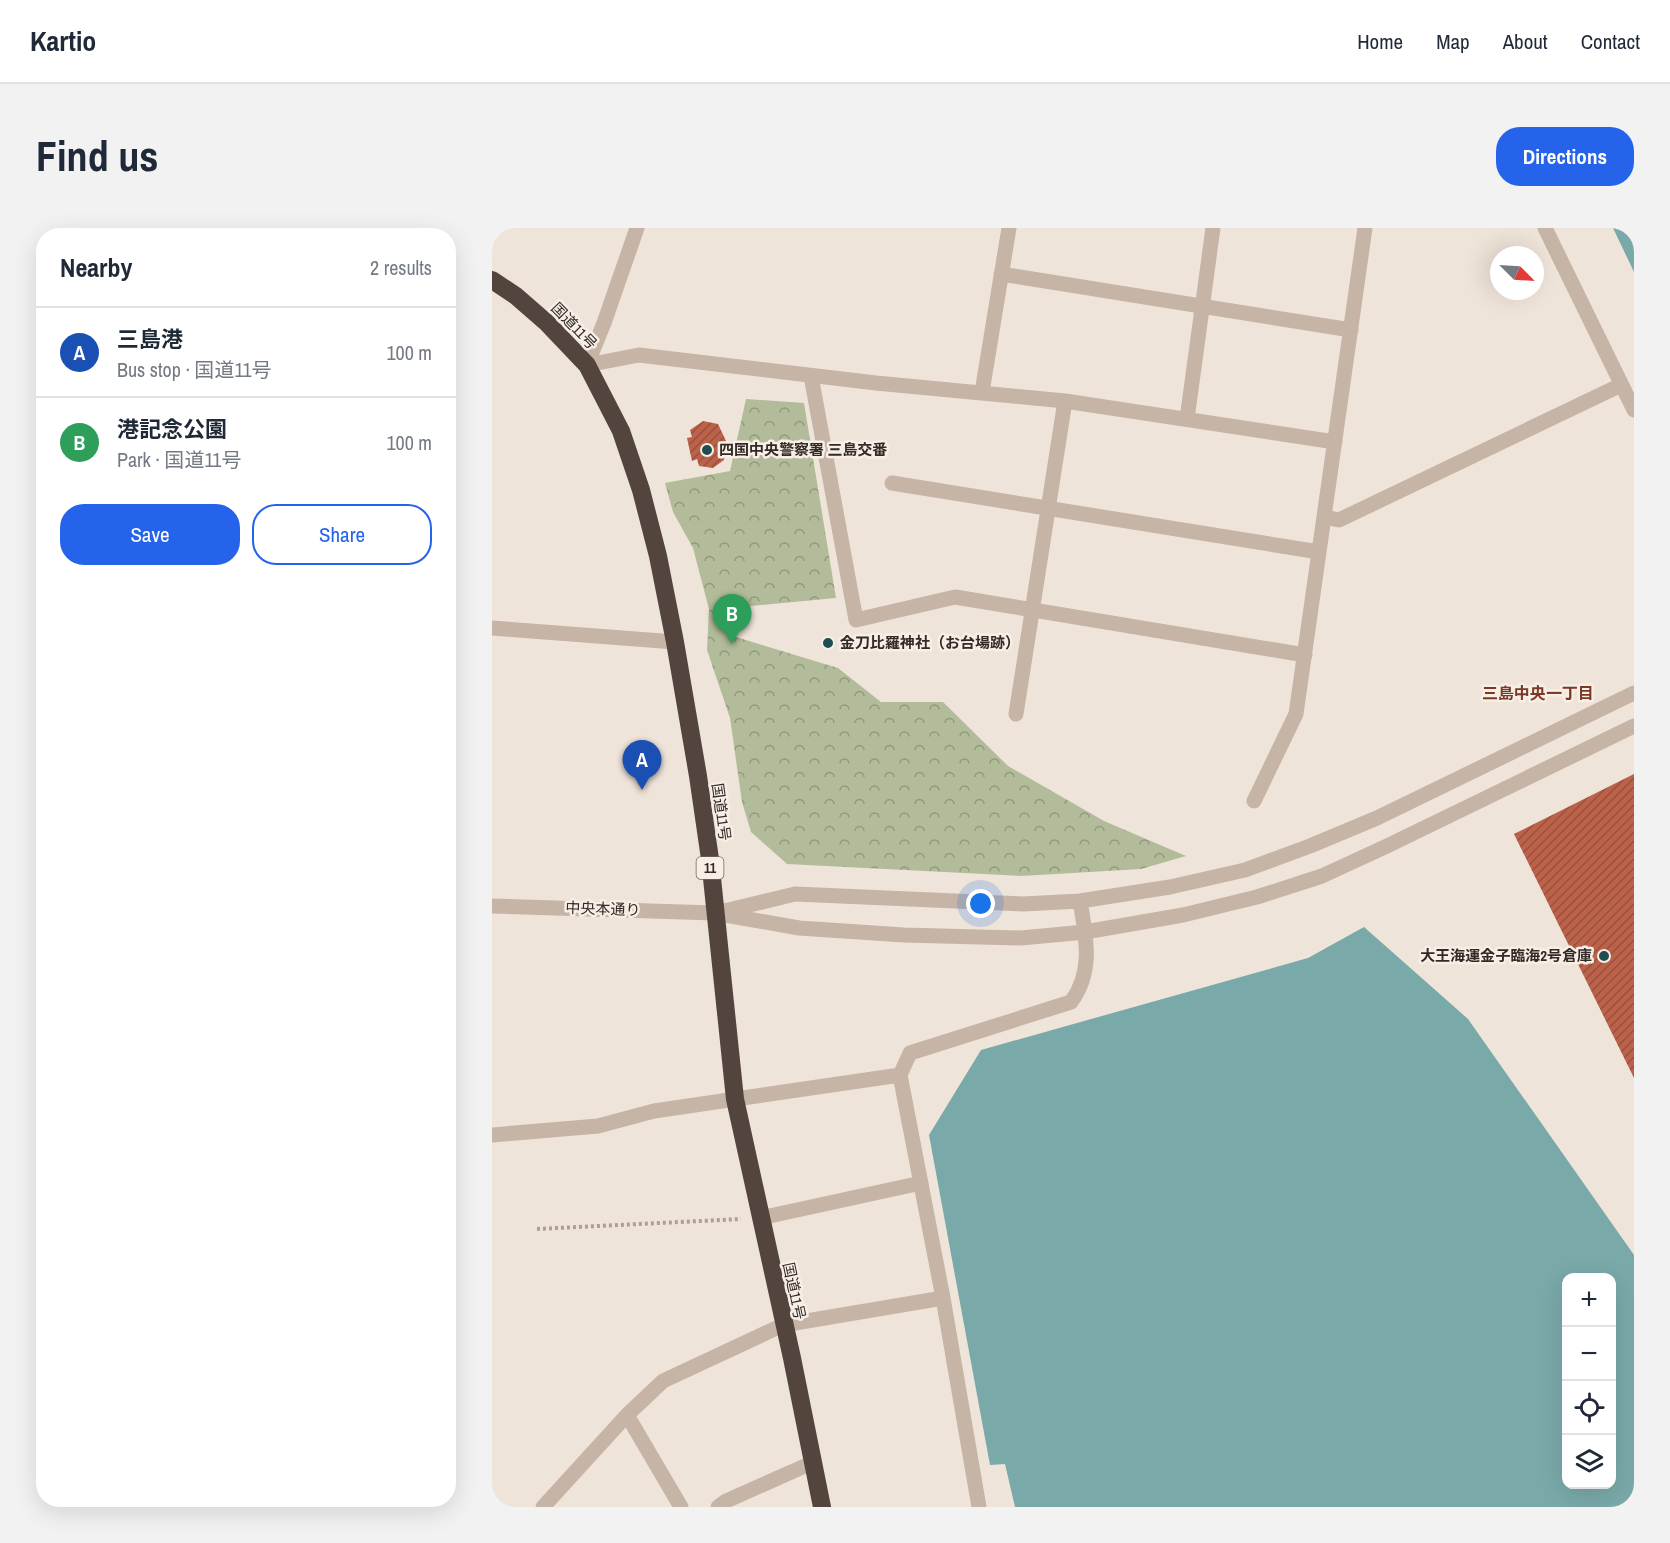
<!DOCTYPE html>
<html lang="en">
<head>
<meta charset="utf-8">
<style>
	:root { --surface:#fff; --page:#f2f2f3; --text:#1f2937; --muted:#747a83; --line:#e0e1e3; --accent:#2563eb }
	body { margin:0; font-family:"Archivo Narrow","Noto Sans JP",sans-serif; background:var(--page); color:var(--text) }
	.controls { position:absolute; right:18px; bottom:18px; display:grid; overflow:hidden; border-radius:12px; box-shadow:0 6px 24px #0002 }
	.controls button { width:54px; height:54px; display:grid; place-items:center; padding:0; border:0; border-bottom:2px solid var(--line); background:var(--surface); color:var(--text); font:30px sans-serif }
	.compass { position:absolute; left:998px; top:18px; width:54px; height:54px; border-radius:50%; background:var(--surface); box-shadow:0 6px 24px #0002; rotate:114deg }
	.you { position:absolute; left:489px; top:676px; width:21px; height:21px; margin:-15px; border:4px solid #fff; border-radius:50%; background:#1a73e8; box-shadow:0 0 0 9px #1a73e833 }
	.badge { display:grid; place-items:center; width:39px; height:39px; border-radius:50%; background:var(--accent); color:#fff; font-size:20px; font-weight:700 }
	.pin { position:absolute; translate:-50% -50px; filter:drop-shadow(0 2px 3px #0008) }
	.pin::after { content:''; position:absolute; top:32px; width:21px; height:18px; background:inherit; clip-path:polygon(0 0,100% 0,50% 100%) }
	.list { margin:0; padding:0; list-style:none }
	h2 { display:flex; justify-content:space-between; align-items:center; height:78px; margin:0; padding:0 24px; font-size:26px }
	h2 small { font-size:20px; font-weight:400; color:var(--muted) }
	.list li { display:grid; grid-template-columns:39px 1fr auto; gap:18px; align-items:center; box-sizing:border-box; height:90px; padding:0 24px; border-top:2px solid var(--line) }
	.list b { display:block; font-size:22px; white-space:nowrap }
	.list p { margin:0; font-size:20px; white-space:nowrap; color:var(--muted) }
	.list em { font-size:20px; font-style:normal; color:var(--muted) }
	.actions { display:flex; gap:12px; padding:18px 24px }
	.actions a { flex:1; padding:14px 0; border:2px solid var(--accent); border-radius:24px; text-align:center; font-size:21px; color:var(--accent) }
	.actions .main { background:var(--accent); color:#fff }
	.icon { flex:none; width:33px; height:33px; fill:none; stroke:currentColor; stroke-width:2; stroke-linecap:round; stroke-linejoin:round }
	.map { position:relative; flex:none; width:1142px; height:1279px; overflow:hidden; border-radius:24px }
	header { display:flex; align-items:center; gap:36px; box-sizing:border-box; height:84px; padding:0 30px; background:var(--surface); border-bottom:2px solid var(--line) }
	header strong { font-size:28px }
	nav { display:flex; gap:33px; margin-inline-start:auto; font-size:21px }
	.intro { display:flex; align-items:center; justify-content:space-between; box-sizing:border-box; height:144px; padding:0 36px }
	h1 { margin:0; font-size:42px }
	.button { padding:15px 27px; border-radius:24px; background:var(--accent); color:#fff; font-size:21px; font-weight:700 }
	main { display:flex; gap:36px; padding:0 36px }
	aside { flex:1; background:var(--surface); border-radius:24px; box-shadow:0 6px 24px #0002 }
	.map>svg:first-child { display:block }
	.park { fill:url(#park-crowns) }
	.water { fill:#7aa9a9; fill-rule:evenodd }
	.building { fill:url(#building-hatch) }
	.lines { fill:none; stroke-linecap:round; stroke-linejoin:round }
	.path { stroke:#b19e91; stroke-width:4; stroke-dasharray:3 3; stroke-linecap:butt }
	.minor { stroke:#c6b4a6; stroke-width:15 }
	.highway { stroke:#53443e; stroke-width:18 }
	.poi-dot { fill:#1f4e50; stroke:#f7eee5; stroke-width:2 }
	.labels { text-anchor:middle; stroke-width:5; stroke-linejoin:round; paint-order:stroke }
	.shield { fill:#f7eee5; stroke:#6d655f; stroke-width:1.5 }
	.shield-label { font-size:14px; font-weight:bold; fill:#322a26 }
	.street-label { font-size:15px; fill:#322a26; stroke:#f7eee5 }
	.poi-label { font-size:15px; font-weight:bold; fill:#322a26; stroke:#f7eee5; text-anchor:start }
	.neighbourhood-label { font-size:16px; font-weight:bold; fill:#7b3826; stroke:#f7eee5 }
</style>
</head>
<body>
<header>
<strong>Kartio</strong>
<nav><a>Home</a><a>Map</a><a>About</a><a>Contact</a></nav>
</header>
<div class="intro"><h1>Find us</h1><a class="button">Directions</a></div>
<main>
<aside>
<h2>Nearby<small>2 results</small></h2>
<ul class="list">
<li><span class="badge" style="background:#1a4fb4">A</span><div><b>三島港</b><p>Bus stop · 国道11号</p></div><em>100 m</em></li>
<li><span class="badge" style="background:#2e9e5b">B</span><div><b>港記念公園</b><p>Park · 国道11号</p></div><em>100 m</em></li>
</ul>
<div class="actions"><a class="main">Save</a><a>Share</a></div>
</aside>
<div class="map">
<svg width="1142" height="1279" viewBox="0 0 1142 1279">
	<defs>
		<pattern id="park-crowns" width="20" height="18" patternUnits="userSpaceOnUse" patternTransform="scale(1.5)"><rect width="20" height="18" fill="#b2bc9a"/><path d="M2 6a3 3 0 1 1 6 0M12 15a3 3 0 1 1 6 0" fill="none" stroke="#91997d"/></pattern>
		<pattern id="building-hatch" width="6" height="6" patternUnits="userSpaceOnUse" patternTransform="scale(1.5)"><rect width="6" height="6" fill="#bc624a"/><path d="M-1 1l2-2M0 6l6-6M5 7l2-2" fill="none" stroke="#99513d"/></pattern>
	</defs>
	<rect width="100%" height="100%" fill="#efe4d9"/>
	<path class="park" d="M 254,171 L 312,175 L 344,370 L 248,379 L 244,409 L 346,440 L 389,474 L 451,474 L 516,538 L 612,593 L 694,628 L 649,641 L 529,648 L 295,636 L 259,604 L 250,574 L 238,490 L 215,422 L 217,381 L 201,320 L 181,284 L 173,255 L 238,243 Z"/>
	<path class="water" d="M 1121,0 L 1142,0 L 1142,44 Z
		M 872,699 L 976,791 L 1142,1027 L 1142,1279 L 523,1279 L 513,1236 L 498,1237 L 437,907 L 489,822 L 816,730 ZM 1074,1050 L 1120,1050 L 1120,1256 L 1074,1256 Z"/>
	<path class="building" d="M 211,193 L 226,196 L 234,213 L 232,232 L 221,240 L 207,238 L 205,231 L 200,233 L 195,210 L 200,209 L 198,202 Z
		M 1142,546 L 1142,850 L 1022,606 Z"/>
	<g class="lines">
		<path class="path" d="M 45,1001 L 249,991"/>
		<path class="minor" d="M 1053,0 L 1142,182
			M 509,46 L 859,102
			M 95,137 L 147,127 L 384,155 L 573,173 L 843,214
			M 95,137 L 112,95 L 145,0
			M 319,148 L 364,392 L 463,369 L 813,427
			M 490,164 L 517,0
			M 695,191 L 721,0
			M 400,255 L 827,324
			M 833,289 L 847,292 L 1129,157
			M 0,400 L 183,414
			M 524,486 L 573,173
			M 762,573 L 804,486 L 873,0
			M 0,678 L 222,685 L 307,700 L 412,707 L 529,710 L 593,704 L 691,687 L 765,669 L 830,648 L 895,618 L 1142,498
			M 228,684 L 303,666 L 531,676 L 588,673 L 678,659 L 753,642 L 818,618 L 885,590 L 1142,465
			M 0,907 L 106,898 L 162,883 L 408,847
			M 268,990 L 429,955
			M 135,1187 L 189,1279
			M 51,1279 L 135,1187 L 171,1153 L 291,1097 L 451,1070
			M 226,1279 L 234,1273 L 322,1234
			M 487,1279 L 451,1070 L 408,847 L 418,825 L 579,774 C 602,743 594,709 588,673"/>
		<path class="highway" d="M 0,52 L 24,68 L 55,95 L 95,137 L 129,203 L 149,262 L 166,328 L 183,414 L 206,548 L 218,631 L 243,871 L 300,1130 L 330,1279"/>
	</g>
	<g class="poi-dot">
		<circle cx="215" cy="222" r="6"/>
		<circle cx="336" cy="415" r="6"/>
		<circle cx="1112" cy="728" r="6"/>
	</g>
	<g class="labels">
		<rect class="shield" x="204.5" y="629" width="27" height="22" rx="4.5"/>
		<g class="shield-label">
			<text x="218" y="645">11</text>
		</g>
		<g class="street-label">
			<text transform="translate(82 98) rotate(46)" y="5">国道11号</text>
			<text transform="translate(229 584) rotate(82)" y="5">国道11号</text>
			<text transform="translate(111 681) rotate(2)" y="5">中央本通り</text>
			<text transform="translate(302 1063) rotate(78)" y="5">国道11号</text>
		</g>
		<g class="poi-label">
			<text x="227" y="227">四国中央警察署 三島交番</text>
			<text x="348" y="420">金刀比羅神社（お台場跡）</text>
			<text x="1100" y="733" text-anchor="end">大王海運金子臨海2号倉庫</text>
		</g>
		<g class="neighbourhood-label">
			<text x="1046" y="471">三島中央一丁目</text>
		</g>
	</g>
</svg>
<div class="controls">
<button>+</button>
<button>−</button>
<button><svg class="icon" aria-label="locate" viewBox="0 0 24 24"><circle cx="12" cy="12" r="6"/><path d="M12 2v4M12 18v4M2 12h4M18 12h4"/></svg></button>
<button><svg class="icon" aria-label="layers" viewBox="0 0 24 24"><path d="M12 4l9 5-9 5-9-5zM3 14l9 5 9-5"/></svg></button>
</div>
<svg class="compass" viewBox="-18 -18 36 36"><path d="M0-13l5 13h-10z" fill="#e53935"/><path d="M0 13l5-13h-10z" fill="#747a83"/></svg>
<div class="you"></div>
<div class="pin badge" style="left:150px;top:562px;background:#1a4fb4">A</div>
<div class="pin badge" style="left:240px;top:416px;background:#2e9e5b">B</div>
</div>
</main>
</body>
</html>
